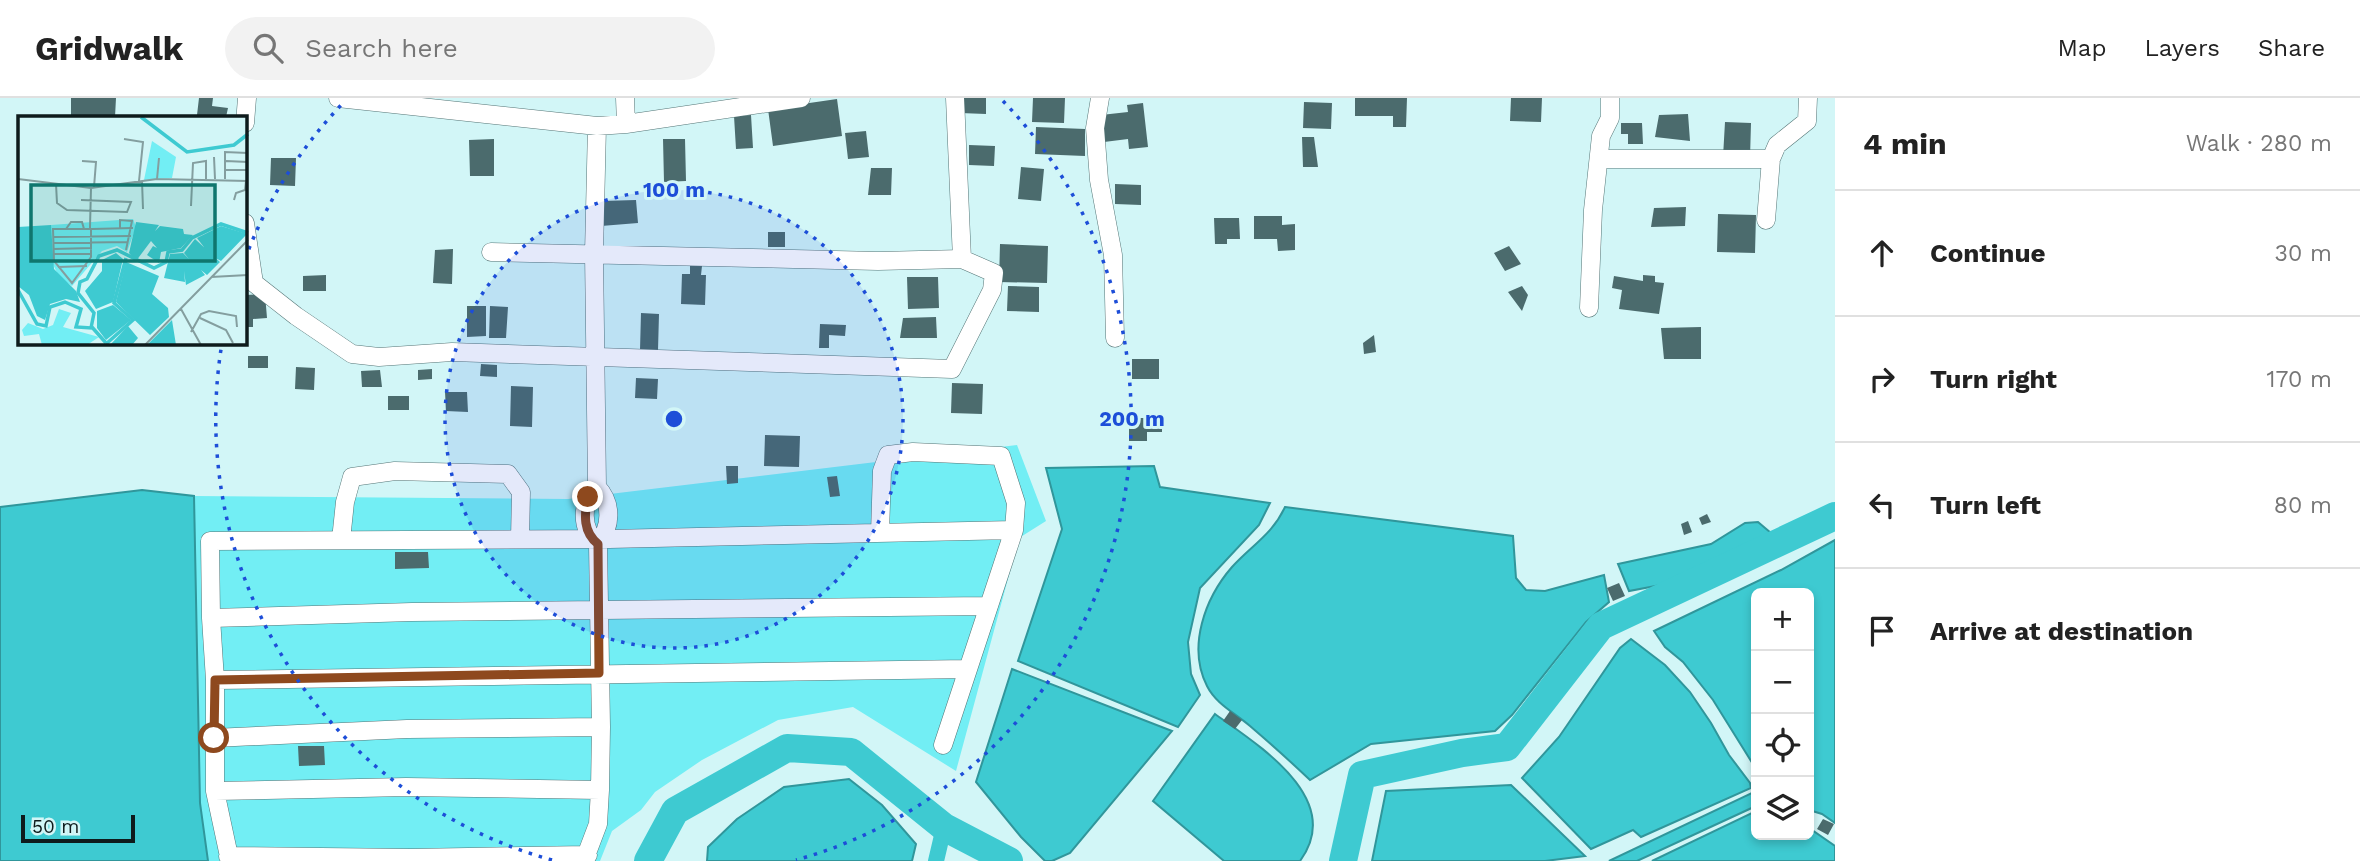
<!DOCTYPE html>
<html lang="en">
<head>
<meta charset="utf-8">
<style>
	:root { --surface:#fff; --page:#f2f2f2; --text:#222; --muted:#767676; --line:#e0e0e0 }
	body { margin:0; font-family:"Work Sans",sans-serif; background:var(--page); color:var(--text) }
	.controls { position:absolute; right:21px; bottom:21px; display:grid; overflow:hidden; border-radius:10px; box-shadow:0 4px 10px #0003 }
	.controls button { width:63px; height:63px; display:grid; place-items:center; padding:0; border:0; border-bottom:2px solid var(--line); background:var(--surface); color:var(--text); font:35px sans-serif }
	.scale { position:absolute; left:21px; bottom:18px; width:114px; box-sizing:border-box; padding-left:7px; border:4px solid #0e1b1c; border-top:0; font-size:19px; line-height:24px; white-space:nowrap; color:#0e1b1c; -webkit-text-stroke:5px #d2f6f7; paint-order:stroke }
	.stop { position:absolute; width:21px; height:21px; margin:-16px; border:5px solid #8e491e; border-radius:50%; background:#fff }
	.stop.end { background:#8e491e; border-color:#fff; box-shadow:0 2px 7px #0008 }
	.list { margin:0; padding:0; list-style:none }
	h2 { display:flex; justify-content:space-between; align-items:center; height:91px; margin:0; padding:0 28px; font-size:30px }
	h2 small { font-size:23px; font-weight:400; color:var(--muted) }
	.list li { display:grid; grid-template-columns:46px 1fr auto; gap:21px; align-items:center; box-sizing:border-box; height:126px; padding:0 28px; border-top:2px solid var(--line) }
	.list b { display:block; font-size:26px; white-space:nowrap }
	.list em { font-size:23px; font-style:normal; color:var(--muted) }
	.icon { flex:none; width:38px; height:38px; fill:none; stroke:currentColor; stroke-width:2; stroke-linecap:round; stroke-linejoin:round }
	.map { position:relative; flex:none; width:1835px; height:763px; overflow:hidden }
	header { display:flex; align-items:center; gap:42px; box-sizing:border-box; height:98px; padding:0 35px; background:var(--surface); border-bottom:2px solid var(--line) }
	header strong { font-size:33px }
	nav { display:flex; gap:38px; margin-inline-start:auto; font-size:24px }
	.search { width:490px; height:63px; background:var(--page); display:flex; align-items:center; gap:18px; box-sizing:border-box; padding:0 24px; border-radius:38px; color:var(--muted); font-size:26px }
	main { display:flex }
	aside { flex:1; background:var(--surface) }
	.map>svg:first-child { display:block }
	.green { fill:#72eef4 }
	.water { fill:#3ecad1; stroke:#30969b; stroke-width:2 }
	.lines { fill:none; stroke-linecap:round; stroke-linejoin:round }
	.canal { stroke:#3ecad1; stroke-width:16 }
	.river { stroke:#3ecad1; stroke-width:28 }
	.building { fill:#4b6b6d }
	.minor-casing { stroke:#547576; stroke-width:19 }
	.minor { stroke:#fff; stroke-width:18 }
	.route { stroke:#8e491e; stroke-width:9 }
	.ring { fill:none; stroke:#1d4ed8; stroke-width:3.5; stroke-dasharray:3.5 7 }
	.inset-river { fill:none; stroke:#3ecad1; stroke-width:3.5 }
	.inset-road { fill:none; stroke:#849e9f; stroke-width:2 }
	.view { fill:#0f766e; fill-opacity:0.15; stroke:#0f766e; stroke-width:3.5 }
	.inset-edge { fill:none; stroke:#0e1b1c; stroke-width:3.5 }
	.centre { fill:#1d4ed8; stroke:#d2f6f7; stroke-width:3.5 }
	.ring-label { font-size:21px; text-anchor:middle; font-weight:bold; fill:#1d4ed8; stroke:#d2f6f7; stroke-width:6; stroke-linejoin:round; paint-order:stroke }
</style>
</head>
<body>
<header>
<strong>Gridwalk</strong>
<div class="search"><svg class="icon" aria-label="search" viewBox="0 0 24 24"><circle cx="10" cy="10" r="6"/><path d="M15 15l6 6"/></svg>Search here</div>
<nav><a>Map</a><a>Layers</a><a>Share</a></nav>
</header>
<main>
<div class="map">
<svg width="1835" height="763" viewBox="0 0 1835 763">
	<rect width="100%" height="100%" fill="#d2f6f7"/>
	<path class="green" d="M 1017,347 L 1046,423 L 1019,440 L 956,673 L 853,609 L 778,622 L 702,662 L 655,694 L 641,712 L 612,733 L 600,763 L 208,763 L 200,705 L 194,398 L 568,401 Z"/>
	<path class="water" d="M 1154,368 L 1160,389 L 1270,405 L 1259,427 L 1200,490 L 1188,544 L 1191,576 L 1200,597 L 1178,629 L 1018,563 L 1062,431 L 1046,370 Z
		M 142,392 L 194,398 L 200,705 L 208,763 L 0,763 L 0,409 Z
		M 1285,409 L 1513,438 L 1516,480 L 1526,492 L 1545,493 L 1604,477 L 1609,504 L 1586,524 L 1512,617 L 1495,633 L 1371,646 L 1310,682 C 1291,664 1271,646 1250,628 C 1235,615 1216,606 1207,588 C 1187,549 1205,500 1232,469 C 1252,447 1272,437 1285,409 Z
		M 1758,424 L 1771,435 L 1666,486 L 1629,493 L 1618,466 L 1711,446 L 1745,425 Z
		M 1835,442 L 1835,725 L 1822,716 L 1809,712 L 1809,495 L 1756,495 L 1756,671 L 1713,602 L 1683,564 L 1665,549 L 1654,533 L 1781,472 Z
		M 1631,541 L 1665,567 L 1690,594 L 1711,625 L 1729,657 L 1750,685 L 1751,690 L 1641,739 L 1633,732 L 1591,751 L 1522,680 L 1559,639 L 1620,550 Z
		M 1012,571 L 1172,633 L 1070,755 L 1052,763 L 1045,763 L 1021,739 L 976,684 Z
		M 1215,616 C 1258,647 1346,701 1300,763 L 1224,763 L 1153,703 Z
		M 849,681 L 882,707 L 916,746 L 912,763 L 707,763 L 708,749 L 737,721 L 784,689 Z
		M 1511,687 L 1585,758 L 1545,763 L 1372,763 L 1386,693 Z
		M 1756,693 L 1756,708 L 1637,763 L 1609,763 Z
		M 1756,713 L 1756,737 L 1809,737 L 1809,730 L 1835,748 L 1835,763 L 1652,763 Z"/>
	<g class="lines">
		<path class="canal" d="M 936,763 L 944,729"/>
		<path class="river" d="M 648,763 L 675,713 L 787,650 L 851,654 L 944,729 L 1009,763
			M 1343,763 L 1362,677 L 1462,655 L 1507,649 L 1601,528 L 1835,418"/>
	</g>
	<path class="building" d="M 71,0 L 116,0 L 115,19 L 71,19 Z
		M 199,0 L 213,0 L 212,8 L 228,10 L 226,19 L 197,17 Z
		M 961,0 L 986,0 L 986,16 L 960,15 Z
		M 1033,0 L 1065,0 L 1064,25 L 1032,24 Z
		M 1355,0 L 1407,0 L 1406,29 L 1393,29 L 1393,18 L 1355,18 Z
		M 1511,0 L 1542,0 L 1541,24 L 1510,23 Z
		M 837,1 L 842,38 L 773,48 L 768,11 Z
		M 1304,4 L 1332,5 L 1331,31 L 1303,30 Z
		M 1143,5 L 1148,49 L 1129,51 L 1128,41 L 1104,44 L 1101,17 L 1128,14 L 1127,7 Z
		M 1688,16 L 1690,43 L 1655,39 L 1659,17 Z
		M 751,17 L 753,50 L 736,51 L 734,18 Z
		M 1725,24 L 1751,25 L 1750,60 L 1723,59 Z
		M 1621,25 L 1642,25 L 1643,46 L 1628,46 L 1628,36 L 1621,36 Z
		M 1036,29 L 1085,31 L 1085,58 L 1035,56 Z
		M 866,33 L 869,59 L 848,61 L 845,35 Z
		M 1302,39 L 1314,39 L 1318,69 L 1303,69 Z
		M 494,41 L 494,78 L 470,78 L 469,42 Z
		M 663,41 L 685,41 L 686,83 L 664,84 Z
		M 969,47 L 995,48 L 994,68 L 969,67 Z
		M 271,60 L 296,60 L 295,88 L 270,87 Z
		M 1021,69 L 1044,71 L 1041,103 L 1018,101 Z
		M 871,70 L 892,70 L 891,97 L 868,97 Z
		M 1115,86 L 1141,87 L 1141,107 L 1115,106 Z
		M 636,102 L 638,125 L 601,128 L 602,103 Z
		M 1686,109 L 1685,128 L 1651,129 L 1654,110 Z
		M 1718,116 L 1756,117 L 1755,155 L 1717,154 Z
		M 1254,118 L 1282,118 L 1282,127 L 1295,126 L 1295,152 L 1278,153 L 1277,141 L 1254,141 Z
		M 1214,120 L 1239,120 L 1240,141 L 1227,141 L 1227,146 L 1215,146 Z
		M 768,134 L 785,134 L 785,149 L 768,149 Z
		M 1000,146 L 1048,148 L 1047,185 L 999,184 Z
		M 1509,148 L 1521,166 L 1505,173 L 1494,155 Z
		M 453,151 L 452,186 L 433,185 L 435,152 Z
		M 690,168 L 702,168 L 701,177 L 706,177 L 705,207 L 681,206 L 682,176 L 690,176 Z
		M 326,177 L 326,193 L 303,193 L 303,178 Z
		M 1643,177 L 1655,178 L 1655,184 L 1664,185 L 1659,216 L 1619,211 L 1622,192 L 1612,190 L 1614,178 L 1643,183 Z
		M 907,179 L 938,179 L 939,210 L 908,211 Z
		M 1008,188 L 1039,189 L 1039,214 L 1007,213 Z
		M 1522,188 L 1528,197 L 1522,213 L 1508,194 Z
		M 265,196 L 267,220 L 253,221 L 253,229 L 245,229 L 245,197 Z
		M 467,208 L 486,208 L 486,238 L 467,239 Z
		M 490,208 L 508,209 L 506,240 L 489,240 Z
		M 641,215 L 659,216 L 658,252 L 640,252 Z
		M 936,219 L 937,240 L 900,240 L 903,220 Z
		M 820,226 L 846,227 L 845,238 L 829,237 L 829,250 L 819,250 Z
		M 1701,229 L 1701,261 L 1664,261 L 1661,230 Z
		M 1374,237 L 1376,254 L 1364,256 L 1363,245 Z
		M 248,258 L 268,258 L 268,270 L 248,270 Z
		M 1132,261 L 1159,261 L 1159,281 L 1132,281 Z
		M 481,266 L 497,267 L 497,279 L 480,278 Z
		M 296,269 L 315,270 L 314,292 L 295,291 Z
		M 432,271 L 432,281 L 418,282 L 418,272 Z
		M 380,272 L 382,289 L 362,289 L 361,273 Z
		M 636,280 L 658,281 L 657,301 L 635,300 Z
		M 952,285 L 983,286 L 982,316 L 951,315 Z
		M 511,288 L 533,289 L 532,329 L 510,328 Z
		M 445,294 L 467,294 L 468,314 L 446,313 Z
		M 388,298 L 409,298 L 409,312 L 388,312 Z
		M 1129,320 L 1162,320 L 1162,334 L 1147,334 L 1147,343 L 1129,343 Z
		M 765,337 L 800,338 L 799,369 L 764,368 Z
		M 726,368 L 738,368 L 738,385 L 727,386 Z
		M 837,378 L 840,398 L 830,399 L 827,379 Z
		M 1707,416 L 1711,424 L 1702,427 L 1699,420 Z
		M 1688,423 L 1692,434 L 1684,437 L 1681,426 Z
		M 395,454 L 428,454 L 429,470 L 395,471 Z
		M 1619,485 L 1625,498 L 1613,503 L 1607,490 Z
		M 1230,613 L 1242,622 L 1235,631 L 1223,623 Z
		M 298,648 L 324,648 L 325,667 L 299,668 Z
		M 1823,721 L 1834,726 L 1828,737 L 1817,731 Z"/>
	<g class="lines">
		<g class="minor-casing">
			<path id="minor" d="M 338,0 L 597,28 L 626,26 L 801,0
				M 625,0 L 626,26
				M 955,0 L 962,161
				M 1100,0 L 1095,30 L 1099,82 L 1113,157 L 1115,240
				M 245,25 L 247,0
				M 1599,61 L 1771,61
				M 1766,122 L 1771,61 L 1777,47 L 1807,23 L 1808,0
				M 245,125 L 254,185 L 296,218 L 352,256 L 379,259 L 452,254 L 952,271 L 992,192 L 994,175 L 962,161 L 878,163 L 491,154
				M 1589,210 L 1593,112 L 1601,38 L 1610,20 L 1610,0
				M 597,389 C 581,404 580,431 598,446
				M 880,435 L 882,373 L 888,357 L 913,354 L 1001,358 L 1016,405 L 1014,432 L 943,647
				M 341,442 L 345,404 L 352,379 L 395,373 L 508,376 L 521,394 L 520,441
				M 211,520 L 412,514 L 989,508
				M 215,582 L 968,571
				M 214,640 L 407,631 L 601,629
				M 215,693 L 406,689 L 600,692
				M 228,758 L 411,760 L 588,757
				M 230,763 L 215,693 L 215,582 L 211,520 L 210,443 L 609,441 L 1014,432
				M 584,763 L 598,726 L 600,692 L 601,629 L 598,446 C 611,429 613,406 597,389 L 594,155 L 597,28"/>
		</g>
		<use href="#minor" class="minor"/>
	</g>
	<g class="lines">
		<path class="route" d="M 214,640 L 215,582 L 599,575 L 598,446 C 583,434 584,417 588,399"/>
	</g>
	<circle cx="674" cy="321" r="229" fill="#1d4ed8" fill-opacity=".12"/>
	<g class="ring">
		<circle cx="674" cy="321" r="229"/>
		<path d="M552 762A458 458 0 0 1 222 245M245 161A458 458 0 0 1 345 3M1003 3A458 458 0 0 1 796 762"/>
	</g>
	<g transform="translate(18 18)">
		<rect width="229" height="229" fill="#d2f6f7"/>
		<path d="M 134,25 L 158,41 L 154,62 L 126,64 ZM 115,103 L 118,111 L 109,136 L 99,130 L 84,135 L 54,170 L 41,161 L 34,146 L 33,109 ZM 41,193 L 53,197 L 45,211 L 81,221 L 69,229 L 24,229 L 21,218 L 6,220 L 4,214 L 10,207 L 25,213 L 35,209 Z" fill="#72eef4"/>
		<path d="M 118,106 L 141,109 L 137,115 L 142,110 L 165,113 L 166,118 L 175,119 L 163,132 L 143,136 L 141,147 L 129,139 L 135,130 L 139,132 L 133,125 L 118,145 L 111,137 ZM 33,109 L 36,153 L 58,175 L 62,186 L 48,183 L 32,188 L 27,204 L 19,200 L 11,179 L 0,170 L 0,111 ZM 203,110 L 229,118 L 203,145 L 192,139 L 179,122 ZM 177,123 L 202,146 L 189,159 L 183,154 L 187,159 L 168,169 L 166,155 L 167,166 L 146,162 L 152,138 L 165,137 L 171,143 L 166,137 ZM 98,137 L 105,143 L 95,186 L 78,193 L 67,175 L 84,155 L 84,144 ZM 108,146 L 141,160 L 134,178 L 150,192 L 151,201 L 132,219 L 98,186 ZM 95,189 L 113,204 L 88,224 L 79,212 L 79,195 ZM 154,204 L 158,229 L 129,229 ZM 110,210 L 120,222 L 114,229 L 92,229 Z" fill="#3ecad1"/>
		<path class="inset-river" d="M 123,1 L 169,36 L 216,29 L 230,18M 0,174 L 19,208 L 28,210 L 32,191 L 47,186 L 63,193 L 58,211 L 73,212 L 76,197 L 60,177 L 62,166 L 69,163 L 81,140 L 99,134 L 136,152 L 148,146 L 150,136 L 164,134 L 174,122 L 203,108 L 230,117M 73,210 L 88,227M 88,228 L 115,204 L 96,187 L 108,142"/>
		<path class="inset-road" d="M 106,23 L 125,26 L 121,65M 196,41 L 197,63M 64,45 L 78,46 L 76,71M 208,45 L 230,46M 207,54 L 230,54M 0,63 L 73,72 L 139,63 L 230,65M 139,63 L 141,42M 207,63 L 207,36 L 230,37M 124,65 L 125,93M 38,68 L 39,87 L 49,94 L 109,96 L 113,86 L 63,84M 73,72 L 72,111 L 72,112 L 73,113 L 73,141 L 54,167 L 36,145 L 35,113 L 74,113 L 115,112M 216,84 L 218,77 L 227,74 L 228,65M 173,90 L 175,47 L 188,45 L 188,63M 102,112 L 102,104 L 114,105 L 108,134M 48,113 L 53,106 L 64,106 L 66,113M 35,121 L 113,120M 35,127 L 110,126M 35,133 L 74,132M 35,138 L 74,138M 36,145 L 72,145M 40,151 L 69,150M 193,161 L 230,159M 163,193 L 183,229M 182,202 L 208,214 L 215,227M 173,216 L 183,198 L 191,195 L 218,200 L 219,211M 127,229 L 230,124"/>
		<path class="view" d="M 13,69 L 197,69 L 197,145 L 13,145 Z"/>
		<rect width="229" height="229" class="inset-edge"/>
	</g>
	<circle cx="674" cy="321" r="10" class="centre"/>
	<g class="ring-label">
		<text x="674" y="99">100 m</text>
		<text x="1132" y="328">200 m</text>
	</g>
</svg>
<div class="controls">
<button>+</button>
<button>−</button>
<button><svg class="icon" aria-label="locate" viewBox="0 0 24 24"><circle cx="12" cy="12" r="6"/><path d="M12 2v4M12 18v4M2 12h4M18 12h4"/></svg></button>
<button><svg class="icon" aria-label="layers" viewBox="0 0 24 24"><path d="M12 4l9 5-9 5-9-5zM3 14l9 5 9-5"/></svg></button>
</div>
<div class="scale">50 m</div>
<div class="stop" style="left:214px;top:640px"></div>
<div class="stop end" style="left:588px;top:399px"></div>
</div>
<aside>
<h2>4 min<small>Walk · 280 m</small></h2>
<ul class="list">
<li><svg class="icon" aria-label="ahead" viewBox="0 0 24 24"><path d="M12 20V5M6 11l6-6 6 6"/></svg><div><b>Continue</b></div><em>30 m</em></li>
<li><svg class="icon" aria-label="right" viewBox="0 0 24 24"><path d="M7 20v-9h11M14 6l5 5-5 5"/></svg><div><b>Turn right</b></div><em>170 m</em></li>
<li><svg class="icon" aria-label="left" viewBox="0 0 24 24"><path d="M17 20v-9H6M10 6l-5 5 5 5"/></svg><div><b>Turn left</b></div><em>80 m</em></li>
<li><svg class="icon" aria-label="arrive" viewBox="0 0 24 24"><path d="M6 21V4h12l-3 4 3 4H6"/></svg><div><b>Arrive at destination</b></div></li>
</ul>
</aside>
</main>
</body>
</html>
